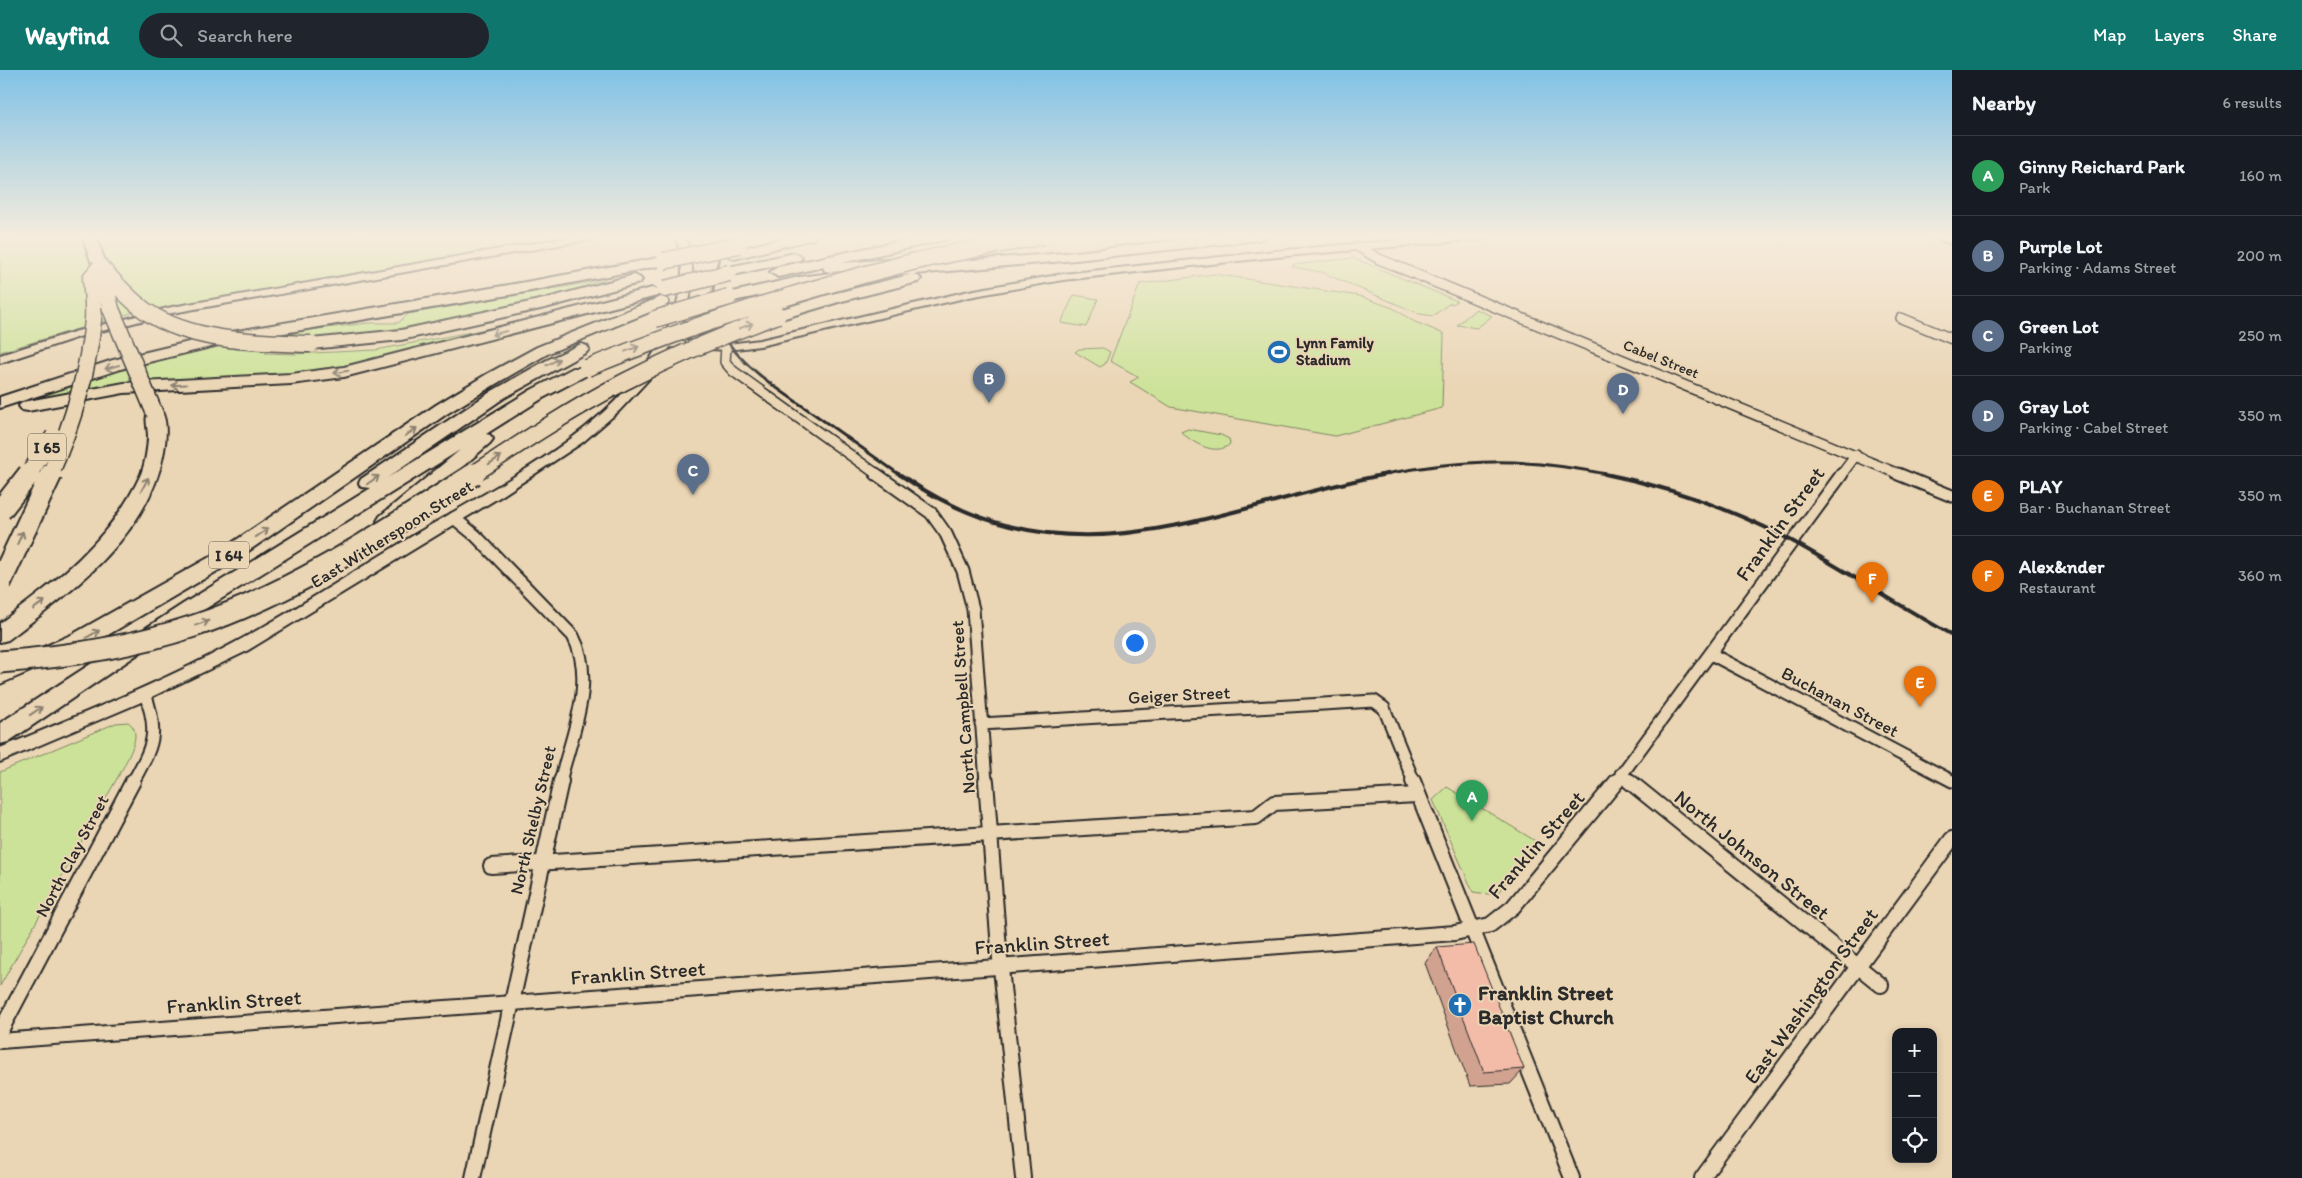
<!DOCTYPE html>
<html lang="en">
<head>
<meta charset="utf-8">
<style>
	:root { --surface:#171b24; --page:#20242c; --text:#f1f3f6; --muted:#9ea1a6; --line:#363941; --accent:#0f766e }
	body { margin:0; font-family:Itim,sans-serif; background:var(--page); color:var(--text) }
	.controls { position:absolute; right:15px; bottom:15px; display:grid; overflow:hidden; border-radius:10px; box-shadow:0 2px 8px #0003 }
	.controls button { width:45px; height:45px; display:grid; place-items:center; padding:0; border:0; border-bottom:1px solid var(--line); background:var(--surface); color:var(--text); font:25px sans-serif }
	.you { position:absolute; left:1134px; top:572px; width:18px; height:18px; margin:-12px; border:4px solid #fff; border-radius:50%; background:#1a73e8; box-shadow:0 0 0 8px #1a73e833 }
	.badge { display:grid; place-items:center; width:32px; height:32px; border-radius:50%; background:var(--accent); color:#fff; font-size:16px; font-weight:700 }
	.pin { position:absolute; translate:-50% -41px; filter:drop-shadow(0 1px 2px #0008) }
	.pin::after { content:''; position:absolute; top:26px; width:18px; height:15px; background:inherit; clip-path:polygon(0 0,100% 0,50% 100%) }
	.list { margin:0; padding:0; list-style:none }
	h2 { display:flex; justify-content:space-between; align-items:center; height:65px; margin:0; padding:0 20px; font-size:21px }
	h2 small { font-size:16px; font-weight:400; color:var(--muted) }
	.list li { display:grid; grid-template-columns:32px 1fr auto; gap:15px; align-items:center; box-sizing:border-box; height:80px; padding:0 20px; border-top:1px solid var(--line) }
	.list b { display:block; font-size:19px; white-space:nowrap }
	.list p { margin:0; font-size:16px; white-space:nowrap; color:var(--muted) }
	.list em { font-size:16px; font-style:normal; color:var(--muted) }
	.icon { flex:none; width:28px; height:28px; fill:none; stroke:currentColor; stroke-width:2; stroke-linecap:round; stroke-linejoin:round }
	.map { position:relative; flex:none; width:1952px; height:1108px; overflow:hidden }
	header { display:flex; align-items:center; gap:30px; box-sizing:border-box; height:70px; padding:0 25px; background:var(--accent); color:#fff }
	header strong { font-size:24px }
	nav { display:flex; gap:28px; margin-inline-start:auto; font-size:18px }
	.search { width:350px; height:45px; background:var(--page); display:flex; align-items:center; gap:12px; box-sizing:border-box; padding:0 18px; border-radius:28px; color:var(--muted); font-size:19px }
	main { display:flex }
	aside { flex:1; background:var(--surface) }
	.map>svg:first-child { display:block }
	.green { fill:#cce298; stroke:#7c8662 }
	.lines { fill:none; stroke-linecap:round; stroke-linejoin:round }
	.minor-far2-casing { stroke:#2b2b2b; stroke-width:12 }
	.minor-far1-casing { stroke:#2b2b2b; stroke-width:15 }
	.minor-casing { stroke:#2b2b2b; stroke-width:18 }
	.tertiary-casing { stroke:#2b2b2b; stroke-width:4 }
	.motorway-casing { stroke:#2b2b2b; stroke-width:4 }
	.minor-far2 { stroke:#ead5b4; stroke-width:9 }
	.minor-far1 { stroke:#ead5b4; stroke-width:11 }
	.minor { stroke:#ead5b4; stroke-width:14 }
	.tertiary { fill:#ead5b4; fill-rule:evenodd }
	.motorway { fill:#ead5b4; fill-rule:evenodd }
	.rail-far1 { stroke:#2b2b2b; stroke-width:3 }
	.rail { stroke:#2b2b2b; stroke-width:4 }
	.motorway-bridge-far1-casing { stroke:#2b2b2b; stroke-width:19; stroke-linecap:butt }
	.motorway-bridge-casing { stroke:#2b2b2b; stroke-width:25; stroke-linecap:butt }
	.motorway-bridge-far1 { stroke:#ead5b4; stroke-width:16 }
	.motorway-bridge { stroke:#ead5b4; stroke-width:21 }
	.wall { fill:#d1a290; stroke:#2b2b2b }
	.building { fill:#f3bca8; stroke:#2b2b2b }
	.oneway { stroke:#8a8070 }
	.labels { text-anchor:middle; stroke-width:4; stroke-linejoin:round; paint-order:stroke }
	.far-poi-label { font-size:15px; font-weight:bold; fill:#2b2b2b; stroke:#ead5b4; text-anchor:start }
	.far-street-label { font-size:15px; fill:#2b2b2b; stroke:#ead5b4 }
	.shield { fill:#ead5b4; stroke:#645e54; stroke-width:1 }
	.shield-label { font-size:16px; font-weight:bold; fill:#2b2b2b }
	.street-label { font-size:18px; fill:#2b2b2b; stroke:#ead5b4 }
	.near-street-label { font-size:21px; fill:#2b2b2b; stroke:#ead5b4 }
	.near-poi-label { font-size:21px; font-weight:bold; fill:#2b2b2b; stroke:#ead5b4; text-anchor:start }
</style>
</head>
<body>
<header>
<strong>Wayfind</strong>
<div class="search"><svg class="icon" aria-label="search" viewBox="0 0 24 24"><circle cx="10" cy="10" r="6"/><path d="M15 15l6 6"/></svg>Search here</div>
<nav><a>Map</a><a>Layers</a><a>Share</a></nav>
</header>
<main>
<div class="map">
<svg width="1952" height="1108" viewBox="0 0 1952 1108">
	<rect width="100%" height="100%" fill="#ead5b4"/>
	<filter id="ink" filterUnits="userSpaceOnUse"><feTurbulence type="fractalNoise" baseFrequency=".02" numOctaves="2"/><feDisplacementMap in="SourceGraphic" scale="10" xChannelSelector="R" yChannelSelector="G"/><feConvolveMatrix kernelMatrix="1 2 1 2 8 2 1 2 1" color-interpolation-filters="sRGB"/></filter>
	<g filter="url(#ink)">
		<path class="green" d="M 25,166 L 592,166 L 214,232 L 138,241 L 0,282 L 0,173 Z
			M 1353,188 L 1457,231 L 1453,234 L 1450,233 L 1433,246 L 1420,244 L 1321,202 L 1292,197 L 1293,195 Z
			M 1214,204 L 1359,226 L 1393,238 L 1413,251 L 1444,264 L 1442,338 L 1335,366 L 1171,337 L 1130,312 L 1139,307 L 1110,291 L 1140,214 Z
			M 605,210 L 606,212 L 551,228 L 417,259 L 330,268 L 298,267 L 265,283 L 293,284 L 376,280 L 513,254 L 351,296 L 285,304 L 122,314 L 26,330 L 116,300 L 204,278 L 309,260 L 369,253 L 398,253 L 408,244 Z
			M 1074,225 L 1098,229 L 1086,257 L 1061,253 Z
			M 1476,239 L 1492,246 L 1477,258 L 1457,255 Z
			M 1103,278 L 1110,282 L 1105,294 L 1100,297 L 1075,282 L 1079,279 Z
			M 1188,359 L 1221,365 L 1229,369 L 1230,374 C 1216,387 1193,373 1181,362 Z
			M 128,652 C 143,662 130,683 124,696 L 0,916 L 0,702 L 116,653 Z
			M 1447,717 L 1537,772 L 1496,825 L 1473,822 L 1433,730 Z"/>
		<g class="lines">
			<g class="minor-far2-casing">
				<path id="minor-far2" d="M 1359,177 L 1379,189 L 1901,405
					M 1901,248 L 1952,269
					M 726,276 L 725,292 L 733,301 L 878,405
					M 1841,405 L 1856,385"/>
			</g>
			<g class="minor-far1-casing">
				<path id="minor-far1" d="M 876,404 L 931,443 L 946,464 L 963,501 L 973,539 L 986,712
					M 1898,404 L 1952,426
					M 454,448 L 476,466 L 573,566 C 597,611 571,666 560,712
					M 1711,584 L 1952,711
					M 981,654 L 1374,631 L 1384,638 L 1414,712
					M 1621,704 L 1631,712
					M 133,712 C 152,677 160,664 145,624
					M 1616,712 L 1842,404"/>
			</g>
			<g class="minor-casing">
				<path id="minor" d="M 986,711 L 999,879 L 1023,1108
					M 1413,711 L 1572,1108
					M 1629,711 L 1881,915
					M 491,796 L 1256,747 L 1274,733 L 1417,725
					M 0,962 L 133,711
					M 0,971 L 1455,863 L 1490,855 L 1513,837 L 1617,711
					M 473,1108 L 561,711
					M 1702,1108 L 1952,769"/>
			</g>
			<g class="tertiary-casing">
				<path id="tertiary" d="M 574,166 L 598,166 L 593,169 L 172,243 L 82,266 L 0,293 L 0,285 L 74,262 L 172,237 Z
					M 675,166 L 685,166 C 699,201 691,237 675,270 L 728,274 L 760,270 L 969,221 L 1063,204 L 1286,180 L 1445,166 L 1488,166 L 1483,169 L 1286,186 L 1063,210 L 969,227 L 760,276 L 728,280 L 670,277 L 650,308 L 619,341 L 583,372 L 503,425 L 245,582 L 139,633 L 0,692 L 0,678 C 79,645 159,614 234,573 C 298,539 357,499 419,462 C 511,407 633,351 673,245 C 683,218 686,193 675,166 Z
					M 1931,166 L 1952,168 L 1952,174 L 1932,168 Z"/>
			</g>
			<g class="motorway-casing">
				<path id="motorway" d="M 82,166 L 96,166 L 107,197 L 105,200 L 100,201 L 93,197 Z
					M 790,166 L 815,166 L 813,169 L 734,189 L 727,185 L 729,182 Z
					M 923,166 L 951,166 L 944,170 L 842,193 L 904,188 L 909,189 L 911,192 L 909,195 L 1076,182 L 1212,166 L 1266,166 L 1259,170 L 1076,190 L 892,206 L 887,204 L 884,201 L 887,198 L 830,202 L 825,201 L 823,197 L 778,207 L 770,202 L 778,197 Z
					M 795,183 L 802,187 L 800,190 L 729,206 L 721,201 L 724,198 Z
					M 664,187 L 669,188 L 671,191 L 669,194 L 520,223 L 231,272 L 124,298 L 0,338 L 0,327 L 113,290 L 231,262 L 520,213 Z
					M 847,201 L 855,206 L 852,209 L 799,217 L 729,232 L 724,230 L 721,227 L 724,224 L 799,207 Z
					M 913,204 L 918,206 L 921,209 L 918,212 L 842,231 L 778,250 L 772,248 L 770,245 L 772,242 L 832,224 Z
					M 634,205 L 639,207 L 642,210 L 639,213 L 545,238 L 401,270 L 311,279 L 305,277 L 303,274 L 305,271 L 311,269 L 401,260 L 544,229 Z
					M 652,218 L 657,220 L 660,223 L 657,226 L 344,307 L 291,314 L 124,323 L 28,341 L 22,340 L 19,336 L 22,332 L 28,331 L 124,313 L 291,304 L 344,297 Z
					M 661,227 L 667,229 L 669,232 L 667,235 L 549,283 L 499,312 L 448,343 L 231,493 L 89,576 L 0,614 L 0,596 L 73,564 L 217,483 L 436,335 L 487,304 L 537,277 Z
					M 581,274 L 587,276 L 589,279 L 587,282 L 504,328 L 387,408 L 531,320 L 573,298 L 585,298 L 587,302 L 585,306 L 543,328 L 486,364 L 490,365 L 493,369 L 490,373 L 394,456 L 387,458 L 380,456 L 377,451 L 380,446 L 460,380 L 197,544 L 8,672 L 0,674 L 0,653 L 183,534 L 371,418 L 361,417 L 359,413 L 361,409 L 492,321 L 547,290 Z
					M 155,339 L 161,340 C 168,351 166,369 164,381 C 150,465 71,522 8,570 L 0,572 L 0,553 C 58,510 110,471 141,404 C 145,394 148,377 148,366 C 148,358 144,347 149,340 Z"/>
			</g>
			<use href="#minor-far2" class="minor-far2"/>
			<use href="#minor-far1" class="minor-far1"/>
			<use href="#minor" class="minor"/>
			<use href="#tertiary" class="tertiary"/>
			<use href="#motorway" class="motorway"/>
			<path class="rail-far1" d="M 728,166 C 686,257 738,292 807,339 C 838,361 869,383 900,405
				M 1380,405 C 1464,388 1526,387 1611,405"/>
			<path class="rail" d="M 899,404 C 1070,523 1209,438 1387,404
				M 1605,404 C 1665,416 1725,437 1781,465 C 1839,496 1894,533 1952,565"/>
			<g class="motorway-bridge-far1-casing">
				<path id="motorway-bridge-far1" d="M 664,191 L 739,175
					M 100,197 C 115,212 129,230 147,242 C 194,273 257,272 311,274
					M 102,204 L 111,239 L 155,344
					M 665,219 L 729,203
					M 655,249 L 729,227
					M 587,298 C 692,255 802,220 912,192 C 955,182 1000,175 1043,166
					M 28,405 L 54,366
					M 50,405 C 72,355 88,304 93,250 C 94,236 92,222 91,208 L 100,197
					M 472,405 C 522,372 572,339 624,312 C 674,286 725,264 778,245"/>
			</g>
			<g class="motorway-bridge-casing">
				<path id="motorway-bridge" d="M 0,441 L 29,404
					M 0,513 L 51,404
					M 0,592 C 66,587 131,577 194,556 C 295,523 385,461 474,404"/>
			</g>
			<use href="#motorway-bridge-far1" class="motorway-bridge-far1"/>
			<use href="#motorway-bridge" class="motorway-bridge"/>
		</g>
		<path class="wall" d="M 1437,877 L 1524,999 L 1510,1014 L 1470,1016 L 1425,893 Z"/>
		<path class="building" d="M 1474,874 L 1524,999 L 1484,1002 L 1437,877 Z"/>
		<defs><path id="oneway-shaft" d="M-6 0H5M1.5-3L5.5 0L1.5 3" fill="none" stroke-width="1.6" stroke-linecap="round" stroke-linejoin="round" transform="scale(1.25)"/></defs>
		<g class="oneway">
			<use href="#oneway-shaft" transform="translate(746 256) rotate(-21)"/>
			<use href="#oneway-shaft" transform="translate(499 263) rotate(165)"/>
			<use href="#oneway-shaft" transform="translate(632 279) rotate(-20)"/>
			<use href="#oneway-shaft" transform="translate(553 292) rotate(-27)"/>
			<use href="#oneway-shaft" transform="translate(112 297) rotate(164)"/>
			<use href="#oneway-shaft" transform="translate(341 302) rotate(170)"/>
			<use href="#oneway-shaft" transform="translate(179 315) rotate(177)"/>
			<use href="#oneway-shaft" transform="translate(411 362) rotate(-35)"/>
			<use href="#oneway-shaft" transform="translate(495 390) rotate(-33)"/>
			<use href="#oneway-shaft" transform="translate(373 410) rotate(-35)"/>
			<use href="#oneway-shaft" transform="translate(145 414) rotate(-62)"/>
			<use href="#oneway-shaft" transform="translate(262 463) rotate(-34)"/>
			<use href="#oneway-shaft" transform="translate(20 468) rotate(-66)"/>
			<use href="#oneway-shaft" transform="translate(39 535) rotate(-36)"/>
			<use href="#oneway-shaft" transform="translate(202 553) rotate(-19)"/>
			<use href="#oneway-shaft" transform="translate(93 564) rotate(-29)"/>
			<use href="#oneway-shaft" transform="translate(36 641) rotate(-34)"/>
		</g>
	</g>
	<linearGradient id="sky" x2="0" y2="1"><stop stop-color="#81c2e5"/><stop offset="0.52" stop-color="#f6ecdd"/><stop offset="1" stop-color="#f6ecdd" stop-opacity="0"/></linearGradient>
	<rect width="1952" height="321" fill="url(#sky)"/>
	<defs>
		<g id="stadium-disc" transform="scale(1.25)"><circle r="9.5" fill="#1f6fb2" stroke="#ead5b4"/><path d="M0-5a6.5 5 0 1 0 0 10a6.5 5 0 1 0 0-10ZM-3.5-1.8h7v3.6h-7Z" fill="#fff"/></g>
		<g id="church-disc" transform="scale(1.25)"><circle r="9.5" fill="#1f6fb2" stroke="#ead5b4"/><path d="M-1.2-6h2.4v3.5h3.3v2.4h-3.3V6h-2.4V-.1h-3.3v-2.4h3.3Z" fill="#fff"/></g>
	</defs>
	<g fill-rule="evenodd">
		<use href="#stadium-disc" x="1279" y="282"/>
		<use href="#church-disc" x="1460" y="935"/>
	</g>
	<g class="labels">
		<g class="far-poi-label">
			<text x="1296" y="278">Lynn Family<tspan x="1296" dy="17">Stadium</tspan></text>
		</g>
		<g class="far-street-label">
			<text transform="translate(1661 289) rotate(22)" y="5">Cabel Street</text>
		</g>
		<g class="shield">
			<rect x="28" y="363.5" width="38" height="27" rx="4"/>
			<rect x="209" y="471.5" width="40" height="27" rx="4"/>
		</g>
		<g class="shield-label">
			<text x="47" y="383">I 65</text>
			<text x="229" y="491">I 64</text>
		</g>
		<g class="street-label">
			<text transform="translate(392 464) rotate(-32)" y="6">East Witherspoon Street</text>
			<text transform="translate(1179 625) rotate(-3)" y="6">Geiger Street</text>
			<text transform="translate(1840 632) rotate(28)" y="6">Buchanan Street</text>
			<text transform="translate(963 637) rotate(-94)" y="6">North Campbell Street</text>
			<text transform="translate(533 750) rotate(-77)" y="6">North Shelby Street</text>
			<text transform="translate(72 786) rotate(-62)" y="6">North Clay Street</text>
		</g>
		<g class="near-street-label">
			<text transform="translate(1780 454) rotate(-54)" y="7">Franklin Street</text>
			<text transform="translate(1536 775) rotate(-49)" y="7">Franklin Street</text>
			<text transform="translate(1752 785) rotate(39)" y="7">North Johnson Street</text>
			<text transform="translate(1042 873) rotate(-4)" y="7">Franklin Street</text>
			<text transform="translate(638 903) rotate(-4)" y="7">Franklin Street</text>
			<text transform="translate(1811 926) rotate(-54)" y="7">East Washington Street</text>
			<text transform="translate(234 932) rotate(-4)" y="7">Franklin Street</text>
		</g>
		<g class="near-poi-label">
			<text x="1478" y="930">Franklin Street<tspan x="1478" dy="24">Baptist Church</tspan></text>
		</g>
	</g>
</svg>
<div class="controls">
<button>+</button>
<button>−</button>
<button><svg class="icon" aria-label="locate" viewBox="0 0 24 24"><circle cx="12" cy="12" r="6"/><path d="M12 2v4M12 18v4M2 12h4M18 12h4"/></svg></button>
</div>
<div class="you"></div>
<div class="pin badge" style="left:1472px;top:751px;background:#2e9e5b">A</div>
<div class="pin badge" style="left:989px;top:333px;background:#5c6f8a">B</div>
<div class="pin badge" style="left:693px;top:425px;background:#5c6f8a">C</div>
<div class="pin badge" style="left:1623px;top:344px;background:#5c6f8a">D</div>
<div class="pin badge" style="left:1920px;top:637px;background:#e8710a">E</div>
<div class="pin badge" style="left:1872px;top:533px;background:#e8710a">F</div>
</div>
<aside>
<h2>Nearby<small>6 results</small></h2>
<ul class="list">
<li><span class="badge" style="background:#2e9e5b">A</span><div><b>Ginny Reichard Park</b><p>Park</p></div><em>160 m</em></li>
<li><span class="badge" style="background:#5c6f8a">B</span><div><b>Purple Lot</b><p>Parking · Adams Street</p></div><em>200 m</em></li>
<li><span class="badge" style="background:#5c6f8a">C</span><div><b>Green Lot</b><p>Parking</p></div><em>250 m</em></li>
<li><span class="badge" style="background:#5c6f8a">D</span><div><b>Gray Lot</b><p>Parking · Cabel Street</p></div><em>350 m</em></li>
<li><span class="badge" style="background:#e8710a">E</span><div><b>PLAY</b><p>Bar · Buchanan Street</p></div><em>350 m</em></li>
<li><span class="badge" style="background:#e8710a">F</span><div><b>Alex&amp;nder</b><p>Restaurant</p></div><em>360 m</em></li>
</ul>
</aside>
</main>
</body>
</html>
